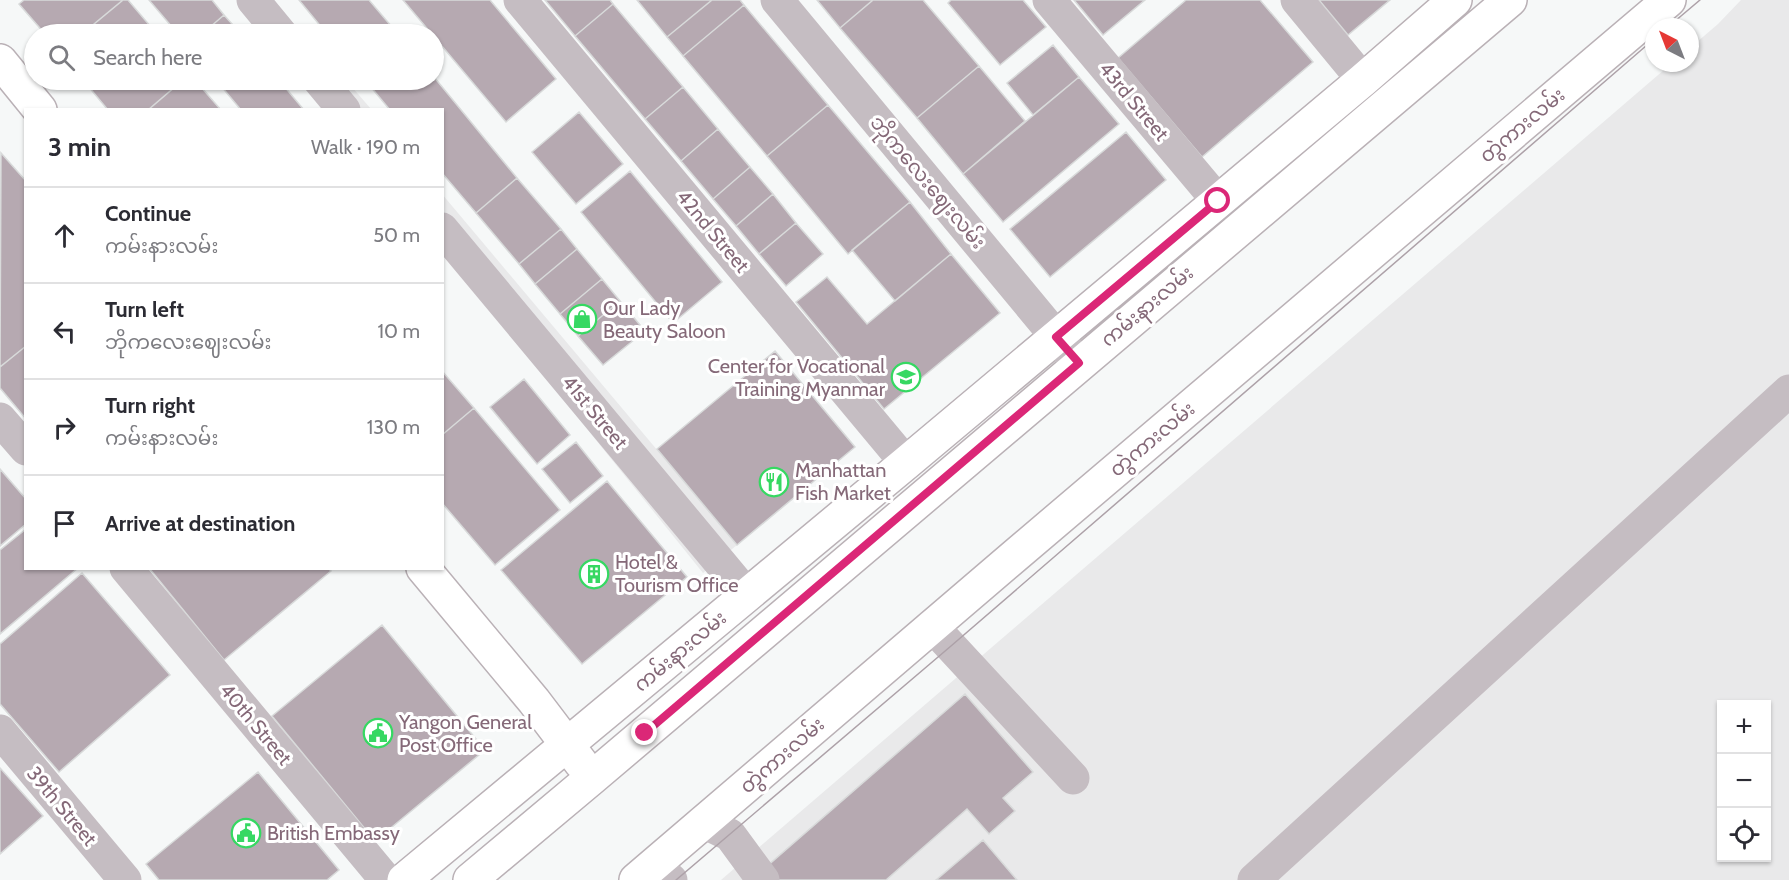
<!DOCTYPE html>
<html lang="en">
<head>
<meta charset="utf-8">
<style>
	:root { --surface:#fff; --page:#f2f2f3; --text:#2b2b33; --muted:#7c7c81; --line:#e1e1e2 }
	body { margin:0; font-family:Cabin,"Noto Sans Myanmar",sans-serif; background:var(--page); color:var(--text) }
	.controls { position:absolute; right:18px; bottom:18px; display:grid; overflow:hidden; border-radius:0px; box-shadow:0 2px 4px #0004 }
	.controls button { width:54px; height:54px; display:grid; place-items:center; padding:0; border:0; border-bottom:2px solid var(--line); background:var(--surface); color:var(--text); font:30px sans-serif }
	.compass { position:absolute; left:1645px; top:18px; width:54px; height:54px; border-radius:50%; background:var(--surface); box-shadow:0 2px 4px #0004; rotate:318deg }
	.stop { position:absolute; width:18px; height:18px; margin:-14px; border:4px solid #db2777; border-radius:50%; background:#fff }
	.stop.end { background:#db2777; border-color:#fff; box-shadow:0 2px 6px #0008 }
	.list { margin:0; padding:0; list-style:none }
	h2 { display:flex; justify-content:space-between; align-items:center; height:78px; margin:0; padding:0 24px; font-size:26px }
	h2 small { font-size:20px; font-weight:400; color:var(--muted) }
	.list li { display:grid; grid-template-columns:39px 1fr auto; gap:18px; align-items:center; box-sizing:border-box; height:96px; padding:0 24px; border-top:2px solid var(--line) }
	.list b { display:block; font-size:22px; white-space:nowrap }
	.list p { margin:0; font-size:20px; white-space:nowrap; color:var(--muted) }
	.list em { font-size:20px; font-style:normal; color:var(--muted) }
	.icon { flex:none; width:33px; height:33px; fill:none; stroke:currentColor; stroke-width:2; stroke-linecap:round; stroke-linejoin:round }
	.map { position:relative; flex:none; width:1789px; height:880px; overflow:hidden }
	.search { position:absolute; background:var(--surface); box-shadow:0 2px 4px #0004; left:24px; top:24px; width:420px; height:66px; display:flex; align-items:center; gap:15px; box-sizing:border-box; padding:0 21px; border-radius:33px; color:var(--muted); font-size:22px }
	.panel { position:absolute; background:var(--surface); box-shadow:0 2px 4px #0004; left:24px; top:108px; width:420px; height:462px; border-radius:0px }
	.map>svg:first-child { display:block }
	.built { fill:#e9e9ea; fill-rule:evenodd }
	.building { fill:#b6a9b1; stroke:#d8dada; stroke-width:1.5 }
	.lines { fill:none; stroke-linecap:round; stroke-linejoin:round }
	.major-casing { stroke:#bab1b6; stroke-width:36 }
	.minor { stroke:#c5bdc2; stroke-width:33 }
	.major { stroke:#fff; stroke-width:33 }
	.tram { stroke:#ada1a8; stroke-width:1.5 }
	.route { stroke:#db2777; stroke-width:8 }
	.labels { text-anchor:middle; stroke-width:6; stroke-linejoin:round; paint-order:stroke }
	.street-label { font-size:20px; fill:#856978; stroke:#fff }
	.poi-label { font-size:20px; fill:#856978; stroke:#fff; text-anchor:start }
</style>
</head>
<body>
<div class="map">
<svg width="1789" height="880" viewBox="0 0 1789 880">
	<rect width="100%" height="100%" fill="#f6f8f8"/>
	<path class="built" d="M 1741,0 L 1789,0 L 1789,880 L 721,880 L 1672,63 L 1690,63 L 1690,48 L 1718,24 ZM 1722,704 L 1766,704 L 1766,858 L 1722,858 Z
		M 300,80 L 346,80 L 371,109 L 325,109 Z
		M 442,194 L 737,545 L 703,573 L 443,250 Z"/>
	<path class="building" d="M 24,0 L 123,0 L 82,34 L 45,34 L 19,4 Z
		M 123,0 L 128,0 L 157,34 L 82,34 Z
		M 149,0 L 212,0 L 224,15 L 202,34 L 178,34 Z
		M 299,0 L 369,0 L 398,34 L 327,34 Z
		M 403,0 L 490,0 L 556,79 L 506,122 Z
		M 545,0 L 610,0 L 613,4 L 575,36 Z
		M 637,0 L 712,0 L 667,37 Z
		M 712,0 L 740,0 L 744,5 L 683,56 L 667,37 Z
		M 817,0 L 873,0 L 840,28 Z
		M 873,0 L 923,0 L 979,66 L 917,118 L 840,28 Z
		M 951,0 L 1023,0 L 1046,27 L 1000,65 L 948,3 Z
		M 1074,0 L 1145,0 L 1103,35 Z
		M 1186,0 L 1260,0 L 1313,62 L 1202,157 L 1118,58 Z
		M 1319,0 L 1390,0 L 1348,35 Z
		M 613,4 L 683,87 L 645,119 L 575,36 Z
		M 744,5 L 828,105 L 767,156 L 683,56 Z
		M 224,15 L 241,34 L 202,34 Z
		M 1053,45 L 1079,77 L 1033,115 L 1007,83 Z
		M 979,66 L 1025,121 L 963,174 L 917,118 Z
		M 434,77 L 517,178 L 476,213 L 442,173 L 442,110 L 390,110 L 365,80 L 434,80 Z
		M 1079,77 L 1119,124 L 1003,222 L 963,174 Z
		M 83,80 L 183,80 L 148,110 L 108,110 Z
		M 183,80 L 195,80 L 221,110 L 148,110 Z
		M 216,80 L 279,80 L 304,110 L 241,110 Z
		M 683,87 L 718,129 L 681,161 L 645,119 Z
		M 828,105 L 910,202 L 848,254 L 767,156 Z
		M 579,112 L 623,164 L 576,204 L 532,152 Z
		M 718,129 L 750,167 L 713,199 L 681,161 Z
		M 1126,132 L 1166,180 L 1050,277 L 1010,229 Z
		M 1,153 L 26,181 L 26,346 L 0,367 Z
		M 750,167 L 773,194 L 736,226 L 713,199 Z
		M 630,171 L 722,282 L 673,323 L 581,212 Z
		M 517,178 L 561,229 L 519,264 L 476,213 Z
		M 773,194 L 796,223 L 759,254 L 736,226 Z
		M 910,202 L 951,254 L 895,301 L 852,250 Z
		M 796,223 L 823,254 L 786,286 L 759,254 Z
		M 561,229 L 577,249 L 535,284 L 519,264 Z
		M 577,249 L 602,279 L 560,314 L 535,284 Z
		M 951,254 L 1000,313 L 884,409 L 796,302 L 827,277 L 867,324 Z
		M 602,279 L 620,301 L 578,336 L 560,314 Z
		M 620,301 L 645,331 L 603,365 L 578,336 Z
		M 26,346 L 26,419 L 0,388 L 0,367 Z
		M 775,351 L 855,447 L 737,545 L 657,449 Z
		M 442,371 L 474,408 L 442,435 Z
		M 524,379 L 570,435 L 537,464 L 490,407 Z
		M 474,408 L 560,510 L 495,565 L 442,503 L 442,435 Z
		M 576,442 L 603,476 L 570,503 L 542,469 Z
		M 0,469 L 26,499 L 26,524 L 0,546 Z
		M 607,481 L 687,577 L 582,664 L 501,570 Z
		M 26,529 L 26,568 L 78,568 L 0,634 L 0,550 Z
		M 149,568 L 328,568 L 331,571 L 224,660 Z
		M 82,573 L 170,675 L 59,772 L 0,704 L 0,644 Z
		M 382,625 L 485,750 L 375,841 L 272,716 Z
		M 965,694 L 1033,772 L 1003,798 L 1015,811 L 989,834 L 967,809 L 886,880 L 765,880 L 759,873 Z
		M 0,768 L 43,816 L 0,854 Z
		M 258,772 L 339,870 L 327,880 L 159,880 L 146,864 Z
		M 983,840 L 1017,880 L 936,880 Z"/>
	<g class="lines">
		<g class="major-casing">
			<path id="major" d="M 0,61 L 40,110
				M 423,568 L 534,701 L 581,763
				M 404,880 L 906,463 L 1363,80 L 1455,0
				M 470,880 L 593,777 L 1510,0
				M 636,880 L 1017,554 L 1669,0"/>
		</g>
		<path class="minor" d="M 253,0 L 281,34
			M 520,0 L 906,463
			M 777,0 L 1079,364
			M 1049,0 L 1218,201
			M 1297,0 L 1363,80
			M 319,80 L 344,110
			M 442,229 L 747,595
			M 0,419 L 26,449
			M 126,568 L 386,880
			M 932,626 L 1073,778
			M 0,731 L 125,880
			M 703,822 L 730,835 L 763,880
			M 648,870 L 671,880
			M 1254,880 L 1789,391"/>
		<use href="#major" class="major"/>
		<path class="tram" d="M 1668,27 L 1700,0
			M 676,880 L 951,646 L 1654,39"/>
	</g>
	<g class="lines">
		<path class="route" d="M 645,733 L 1079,363 L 1056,337 L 1218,201"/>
	</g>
	<defs>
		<g id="shop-ring" transform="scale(1.5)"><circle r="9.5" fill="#fff" stroke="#36d862" stroke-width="1.5"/><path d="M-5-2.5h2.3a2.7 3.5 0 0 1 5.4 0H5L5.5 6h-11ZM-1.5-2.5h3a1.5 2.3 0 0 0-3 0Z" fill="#36d862"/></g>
		<g id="school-ring" transform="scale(1.5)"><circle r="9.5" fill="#fff" stroke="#36d862" stroke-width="1.5"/><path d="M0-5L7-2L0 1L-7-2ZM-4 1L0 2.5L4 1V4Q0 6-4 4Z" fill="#36d862"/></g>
		<g id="restaurant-ring" transform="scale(1.5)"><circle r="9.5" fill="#fff" stroke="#36d862" stroke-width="1.5"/><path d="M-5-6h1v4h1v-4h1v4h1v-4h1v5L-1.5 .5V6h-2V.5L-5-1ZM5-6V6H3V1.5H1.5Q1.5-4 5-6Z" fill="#36d862"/></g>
		<g id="building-ring" transform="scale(1.5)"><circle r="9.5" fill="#fff" stroke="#36d862" stroke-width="1.5"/><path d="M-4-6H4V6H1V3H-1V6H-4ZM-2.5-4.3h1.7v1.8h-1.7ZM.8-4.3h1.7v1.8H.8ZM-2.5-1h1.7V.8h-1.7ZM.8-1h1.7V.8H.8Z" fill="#36d862"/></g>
		<g id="civic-ring" transform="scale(1.5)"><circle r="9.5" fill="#fff" stroke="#36d862" stroke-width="1.5"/><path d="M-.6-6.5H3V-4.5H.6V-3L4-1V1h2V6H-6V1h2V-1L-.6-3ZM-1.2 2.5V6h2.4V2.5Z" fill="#36d862"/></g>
	</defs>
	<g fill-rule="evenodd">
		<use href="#shop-ring" x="582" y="319"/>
		<use href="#school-ring" x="906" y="377"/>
		<use href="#restaurant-ring" x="774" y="482"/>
		<use href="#building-ring" x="594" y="574"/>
		<use href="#civic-ring" x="378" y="733"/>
		<use href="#civic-ring" x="246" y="833"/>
	</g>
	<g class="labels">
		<g class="street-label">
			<text transform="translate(1134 101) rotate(50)" y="7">43rd Street</text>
			<text transform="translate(1522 125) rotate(-40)" y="7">တွဲကားလမ်း</text>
			<text transform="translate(928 182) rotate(50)" y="7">ဘိုကလေးဈေးလမ်း</text>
			<text transform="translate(713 231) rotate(50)" y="7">42nd Street</text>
			<text transform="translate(1147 306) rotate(-40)" y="7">ကမ်းနားလမ်း</text>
			<text transform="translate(595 412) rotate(50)" y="7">41st Street</text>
			<text transform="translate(1152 439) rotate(-40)" y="7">တွဲကားလမ်း</text>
			<text transform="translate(680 651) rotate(-40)" y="7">ကမ်းနားလမ်း</text>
			<text transform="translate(256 724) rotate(50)" y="7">40th Street</text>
			<text transform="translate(782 755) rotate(-41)" y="7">တွဲကားလမ်း</text>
			<text transform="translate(62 806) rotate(50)" y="7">39th Street</text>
		</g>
		<g class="poi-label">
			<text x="603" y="315">Our Lady<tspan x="603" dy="23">Beauty Saloon</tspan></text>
			<text x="885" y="373" text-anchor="end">Center for Vocational<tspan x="885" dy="23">Training Myanmar</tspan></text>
			<text x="795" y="477">Manhattan<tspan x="795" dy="23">Fish Market</tspan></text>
			<text x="615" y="569">Hotel &amp;<tspan x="615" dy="23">Tourism Office</tspan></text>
			<text x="399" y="729">Yangon General<tspan x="399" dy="23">Post Office</tspan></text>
			<text x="267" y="840">British Embassy</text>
		</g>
	</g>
</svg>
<div class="controls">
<button>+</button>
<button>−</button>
<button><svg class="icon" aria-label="locate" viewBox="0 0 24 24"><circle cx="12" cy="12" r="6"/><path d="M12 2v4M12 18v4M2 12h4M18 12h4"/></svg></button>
</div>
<svg class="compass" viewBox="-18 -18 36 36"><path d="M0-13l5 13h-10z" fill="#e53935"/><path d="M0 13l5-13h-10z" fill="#7c7c81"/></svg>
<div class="stop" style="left:1218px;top:201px"></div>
<div class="stop end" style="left:645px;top:733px"></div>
<div class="search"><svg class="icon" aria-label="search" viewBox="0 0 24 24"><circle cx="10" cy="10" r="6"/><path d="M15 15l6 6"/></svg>Search here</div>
<section class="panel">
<h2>3 min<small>Walk · 190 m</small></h2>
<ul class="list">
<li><svg class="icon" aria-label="ahead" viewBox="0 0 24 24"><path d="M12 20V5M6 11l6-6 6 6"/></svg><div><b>Continue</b><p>ကမ်းနားလမ်း</p></div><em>50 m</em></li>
<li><svg class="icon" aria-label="left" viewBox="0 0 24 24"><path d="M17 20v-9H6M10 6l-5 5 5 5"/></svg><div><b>Turn left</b><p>ဘိုကလေးဈေးလမ်း</p></div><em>10 m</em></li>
<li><svg class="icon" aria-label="right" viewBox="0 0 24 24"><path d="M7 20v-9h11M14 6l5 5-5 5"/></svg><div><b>Turn right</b><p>ကမ်းနားလမ်း</p></div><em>130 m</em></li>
<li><svg class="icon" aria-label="arrive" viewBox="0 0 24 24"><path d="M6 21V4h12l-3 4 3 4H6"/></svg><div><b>Arrive at destination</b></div></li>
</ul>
</section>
</div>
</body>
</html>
